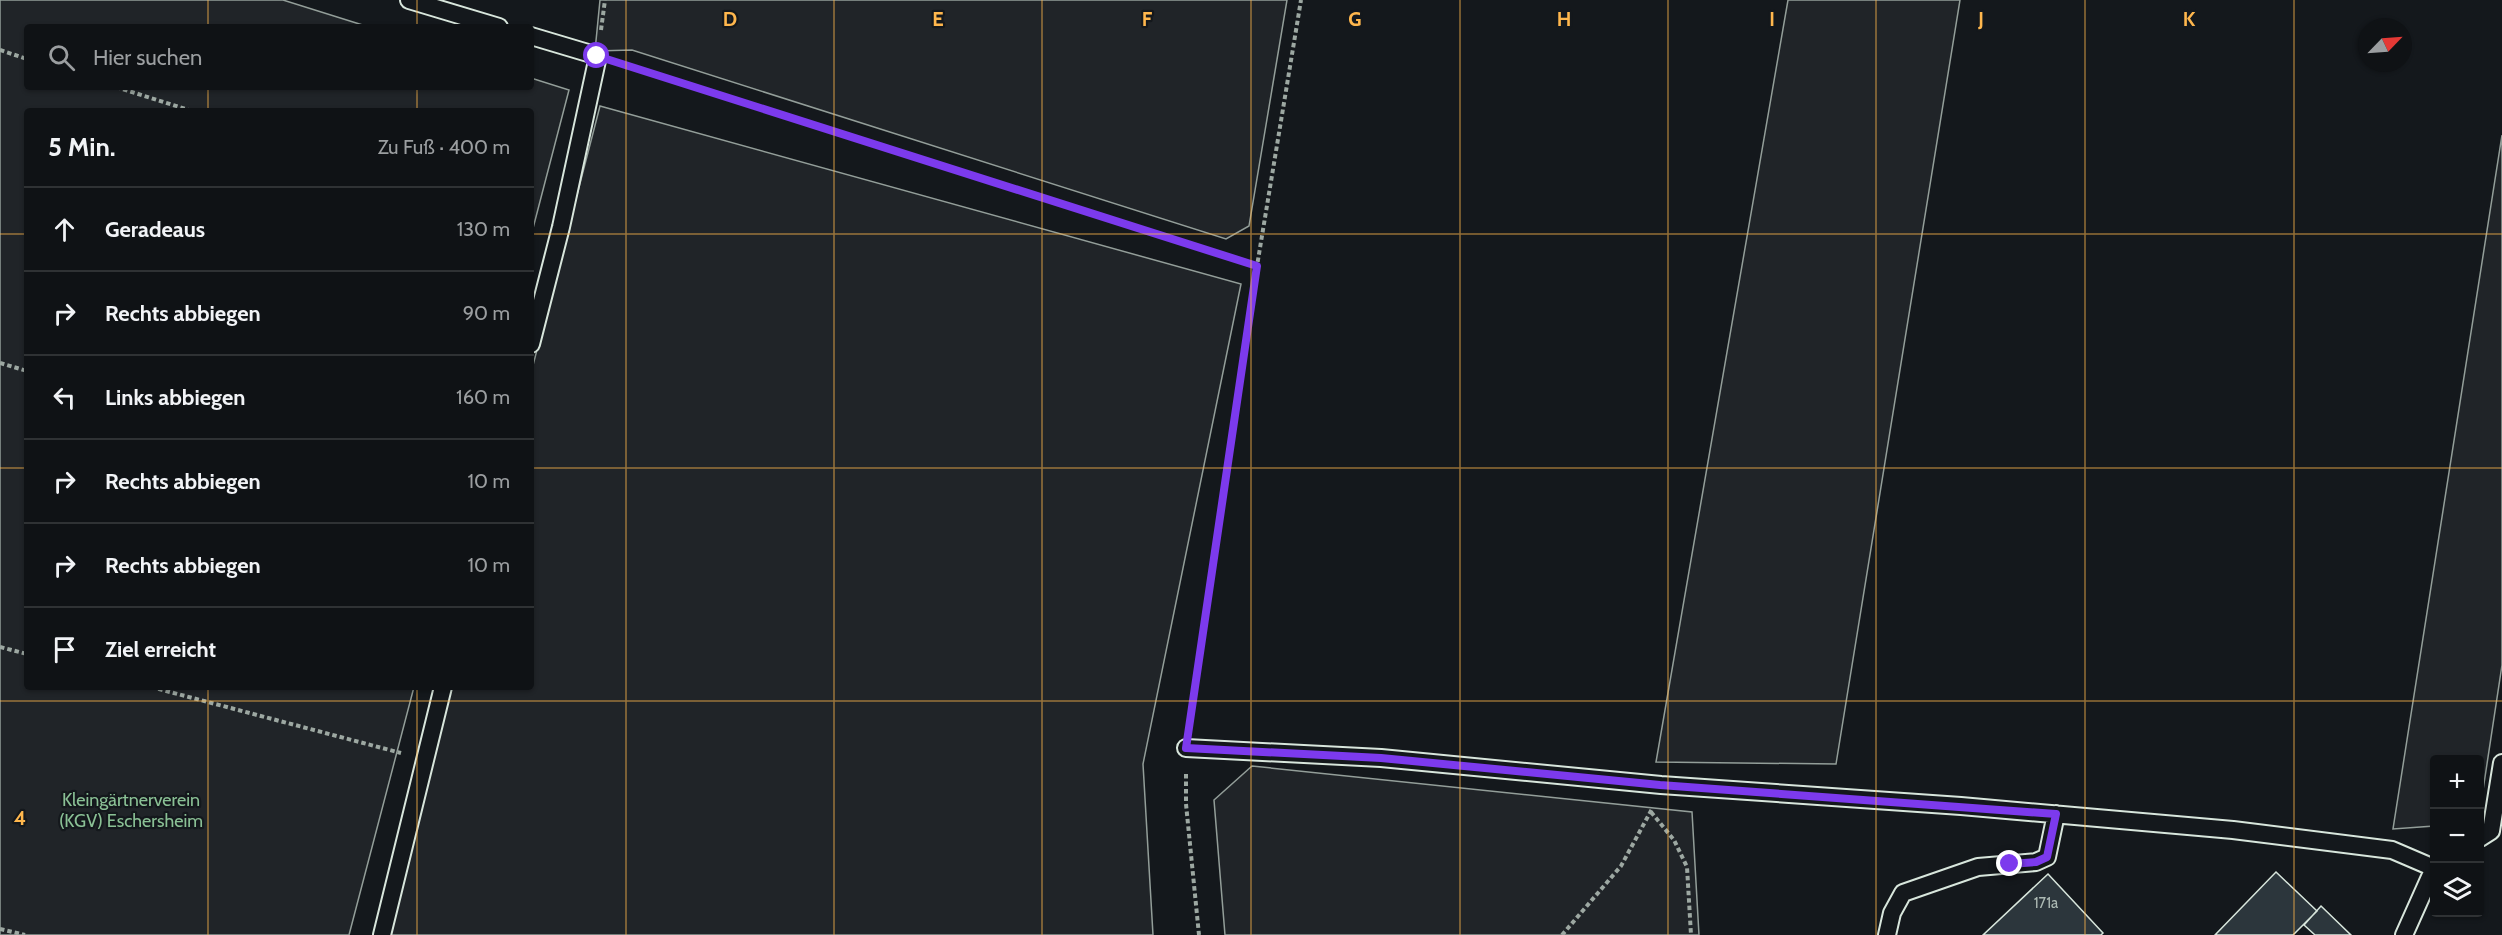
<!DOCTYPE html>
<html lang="de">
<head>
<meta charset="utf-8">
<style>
	:root { --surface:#0f1215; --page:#181b1e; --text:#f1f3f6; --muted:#9b9ea0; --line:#2f3234 }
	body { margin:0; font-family:Cabin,sans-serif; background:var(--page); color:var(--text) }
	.controls { position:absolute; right:18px; bottom:18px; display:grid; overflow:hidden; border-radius:6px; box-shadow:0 2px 4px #0004 }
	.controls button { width:54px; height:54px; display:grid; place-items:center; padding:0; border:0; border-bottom:2px solid var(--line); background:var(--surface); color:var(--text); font:30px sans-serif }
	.compass { position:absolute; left:2358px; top:18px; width:54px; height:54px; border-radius:50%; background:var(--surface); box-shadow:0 2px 4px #0004; rotate:65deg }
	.stop { position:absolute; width:18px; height:18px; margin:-14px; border:4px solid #7c3aed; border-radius:50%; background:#fff }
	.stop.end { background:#7c3aed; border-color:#fff; box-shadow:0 2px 6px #0008 }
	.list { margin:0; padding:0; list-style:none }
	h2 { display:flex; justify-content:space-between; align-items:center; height:78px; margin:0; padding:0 24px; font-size:26px }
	h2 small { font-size:20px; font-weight:400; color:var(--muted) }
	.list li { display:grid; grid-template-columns:39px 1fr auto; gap:18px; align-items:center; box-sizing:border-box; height:84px; padding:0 24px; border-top:2px solid var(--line) }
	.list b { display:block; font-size:22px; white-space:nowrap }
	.list em { font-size:20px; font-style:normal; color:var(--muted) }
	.icon { flex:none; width:33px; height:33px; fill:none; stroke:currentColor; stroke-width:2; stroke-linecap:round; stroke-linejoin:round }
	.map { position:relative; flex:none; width:2502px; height:935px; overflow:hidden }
	.search { position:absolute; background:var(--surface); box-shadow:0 2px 4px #0004; left:24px; top:24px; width:510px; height:66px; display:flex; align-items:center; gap:15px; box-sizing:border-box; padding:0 21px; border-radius:6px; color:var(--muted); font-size:22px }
	.panel { position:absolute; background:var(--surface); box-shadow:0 2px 4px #0004; left:24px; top:108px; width:510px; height:582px; border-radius:6px }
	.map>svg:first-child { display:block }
	.green { fill:#202428; stroke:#939e99; stroke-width:1.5 }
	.building { fill:#2c363c; stroke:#d8e6dc; stroke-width:1.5 }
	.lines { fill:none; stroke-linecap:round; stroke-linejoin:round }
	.service-casing { stroke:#d8e6dc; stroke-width:20 }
	.path { stroke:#9da8a2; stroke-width:4; stroke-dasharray:4.5 3; stroke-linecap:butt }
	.service { stroke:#14181c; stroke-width:16 }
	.route { stroke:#7c3aed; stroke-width:8 }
	.grid { fill:none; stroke:#ffb74d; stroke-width:1.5; stroke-opacity:0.55 }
	.labels { text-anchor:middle; stroke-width:4.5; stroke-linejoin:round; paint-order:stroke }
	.number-label { font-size:15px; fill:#adbab4 }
	.park-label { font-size:18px; fill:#8ac095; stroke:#14181c }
	.grid-label { font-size:20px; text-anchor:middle; font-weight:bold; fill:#ffb74d; stroke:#14181c; stroke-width:4.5; stroke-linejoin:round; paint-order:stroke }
</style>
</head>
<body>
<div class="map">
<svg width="2502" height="935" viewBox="0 0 2502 935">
	<rect width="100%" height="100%" fill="#14181c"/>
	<path class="green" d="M 0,0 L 283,0 L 369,27 L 27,27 L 27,87 L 531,87 L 531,78 L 569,90 L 531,236 L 531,111 L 27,111 L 27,687 L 414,687 L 349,935 L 0,935 Z
		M 600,0 L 1287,0 L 1249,226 L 1226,239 L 632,50 L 595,51 Z
		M 1788,0 L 1960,0 L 1836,764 L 1656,762 Z
		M 600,106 L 1241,284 L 1143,764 L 1153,935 L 386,935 L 450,687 L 531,687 L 531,373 Z
		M 2502,135 L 2502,665 L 2480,810 L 2480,760 L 2434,760 L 2434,826 L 2393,829 Z
		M 1252,766 L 1692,812 L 1699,935 L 1225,935 L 1214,800 Z"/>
	<path class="building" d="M 2276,872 L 2317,911 L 2293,935 L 2215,935 Z
		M 2048,874 L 2103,933 L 2101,935 L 1983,935 Z
		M 2321,906 L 2351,935 L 2315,935 L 2304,925 Z"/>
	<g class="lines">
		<g class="service-casing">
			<path id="service" d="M 409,0 L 499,27
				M 531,36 L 598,56 L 561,227 L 531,344
				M 1186,748 L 1381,758 L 1661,785 L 1961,806 L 2233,830 L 2392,850 L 2434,868
				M 2480,838 L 2491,831 L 2502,763
				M 382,935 L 443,687
				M 1887,935 L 1892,913 L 1903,893 L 1978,867 L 2036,862 L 2047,857 L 2056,814
				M 2404,935 L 2434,868"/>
		</g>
		<path class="path" d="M 601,30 L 605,0
			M 0,50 L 27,59
			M 623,64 L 1257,266
			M 116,87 L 192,111
			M 0,363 L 27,371
			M 0,647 L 27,654
			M 151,687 L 401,753
			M 1190,722 L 1257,266 L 1301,0
			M 1186,774 L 1186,804 L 1199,935
			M 1651,812 L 1674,840 L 1687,867 L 1691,935
			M 0,929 L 25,935
			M 1562,935 L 1621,866 L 1652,809"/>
		<use href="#service" class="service"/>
	</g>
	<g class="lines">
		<path class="route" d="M 597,56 L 1257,266 L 1186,748 L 1381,758 L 1660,785 L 2056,814 L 2047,857 L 2036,862 L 2010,864"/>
	</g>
	<path class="grid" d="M 208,0 L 208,27M 417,0 L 417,27M 626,0 L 626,935M 834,0 L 834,935M 1042,0 L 1042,935M 1251,0 L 1251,935M 1460,0 L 1460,935M 1668,0 L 1668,935M 1876,0 L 1876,935M 2085,0 L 2085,935M 2294,0 L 2294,935M 208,87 L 208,111M 417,87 L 417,111M 0,234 L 27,234M 531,234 L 2502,234M 0,468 L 27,468M 531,468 L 2502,468M 208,687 L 208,935M 417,687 L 417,935M 0,701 L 2502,701"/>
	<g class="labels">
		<g class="number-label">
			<text x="2046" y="908">171a</text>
		</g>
		<g class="park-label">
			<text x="131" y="806">Kleingärtnerverein<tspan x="131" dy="21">(KGV) Eschersheim</tspan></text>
		</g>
	</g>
	<g class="grid-label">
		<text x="730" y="26">D</text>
		<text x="938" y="26">E</text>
		<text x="1147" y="26">F</text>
		<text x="1355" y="26">G</text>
		<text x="1564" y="26">H</text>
		<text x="1772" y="26">I</text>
		<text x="1981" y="26">J</text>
		<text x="2189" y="26">K</text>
		<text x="20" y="825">4</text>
	</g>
</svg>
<div class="controls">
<button>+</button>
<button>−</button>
<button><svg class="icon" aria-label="layers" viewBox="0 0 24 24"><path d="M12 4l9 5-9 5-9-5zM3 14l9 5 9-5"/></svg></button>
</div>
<svg class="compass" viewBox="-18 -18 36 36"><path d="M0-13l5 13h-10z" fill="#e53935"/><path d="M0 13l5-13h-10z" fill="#9b9ea0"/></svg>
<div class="stop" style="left:597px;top:56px"></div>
<div class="stop end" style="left:2010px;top:864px"></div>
<div class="search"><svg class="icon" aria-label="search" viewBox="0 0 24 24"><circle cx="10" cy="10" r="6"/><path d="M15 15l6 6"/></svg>Hier suchen</div>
<section class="panel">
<h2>5 Min.<small>Zu Fuß · 400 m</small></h2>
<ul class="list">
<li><svg class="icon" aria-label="ahead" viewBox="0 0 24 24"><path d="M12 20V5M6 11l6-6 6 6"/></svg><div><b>Geradeaus</b></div><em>130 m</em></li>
<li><svg class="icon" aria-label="right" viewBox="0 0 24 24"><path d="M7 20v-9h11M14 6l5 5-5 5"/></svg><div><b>Rechts abbiegen</b></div><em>90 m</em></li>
<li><svg class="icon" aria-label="left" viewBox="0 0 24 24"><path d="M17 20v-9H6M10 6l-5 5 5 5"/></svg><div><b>Links abbiegen</b></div><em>160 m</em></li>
<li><svg class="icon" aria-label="right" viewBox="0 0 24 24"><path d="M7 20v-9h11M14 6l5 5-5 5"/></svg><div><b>Rechts abbiegen</b></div><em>10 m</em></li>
<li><svg class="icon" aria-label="right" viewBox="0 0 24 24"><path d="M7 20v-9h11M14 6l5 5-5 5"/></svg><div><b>Rechts abbiegen</b></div><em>10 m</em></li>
<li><svg class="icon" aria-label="arrive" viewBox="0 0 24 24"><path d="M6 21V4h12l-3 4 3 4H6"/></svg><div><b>Ziel erreicht</b></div></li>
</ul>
</section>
</div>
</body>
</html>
